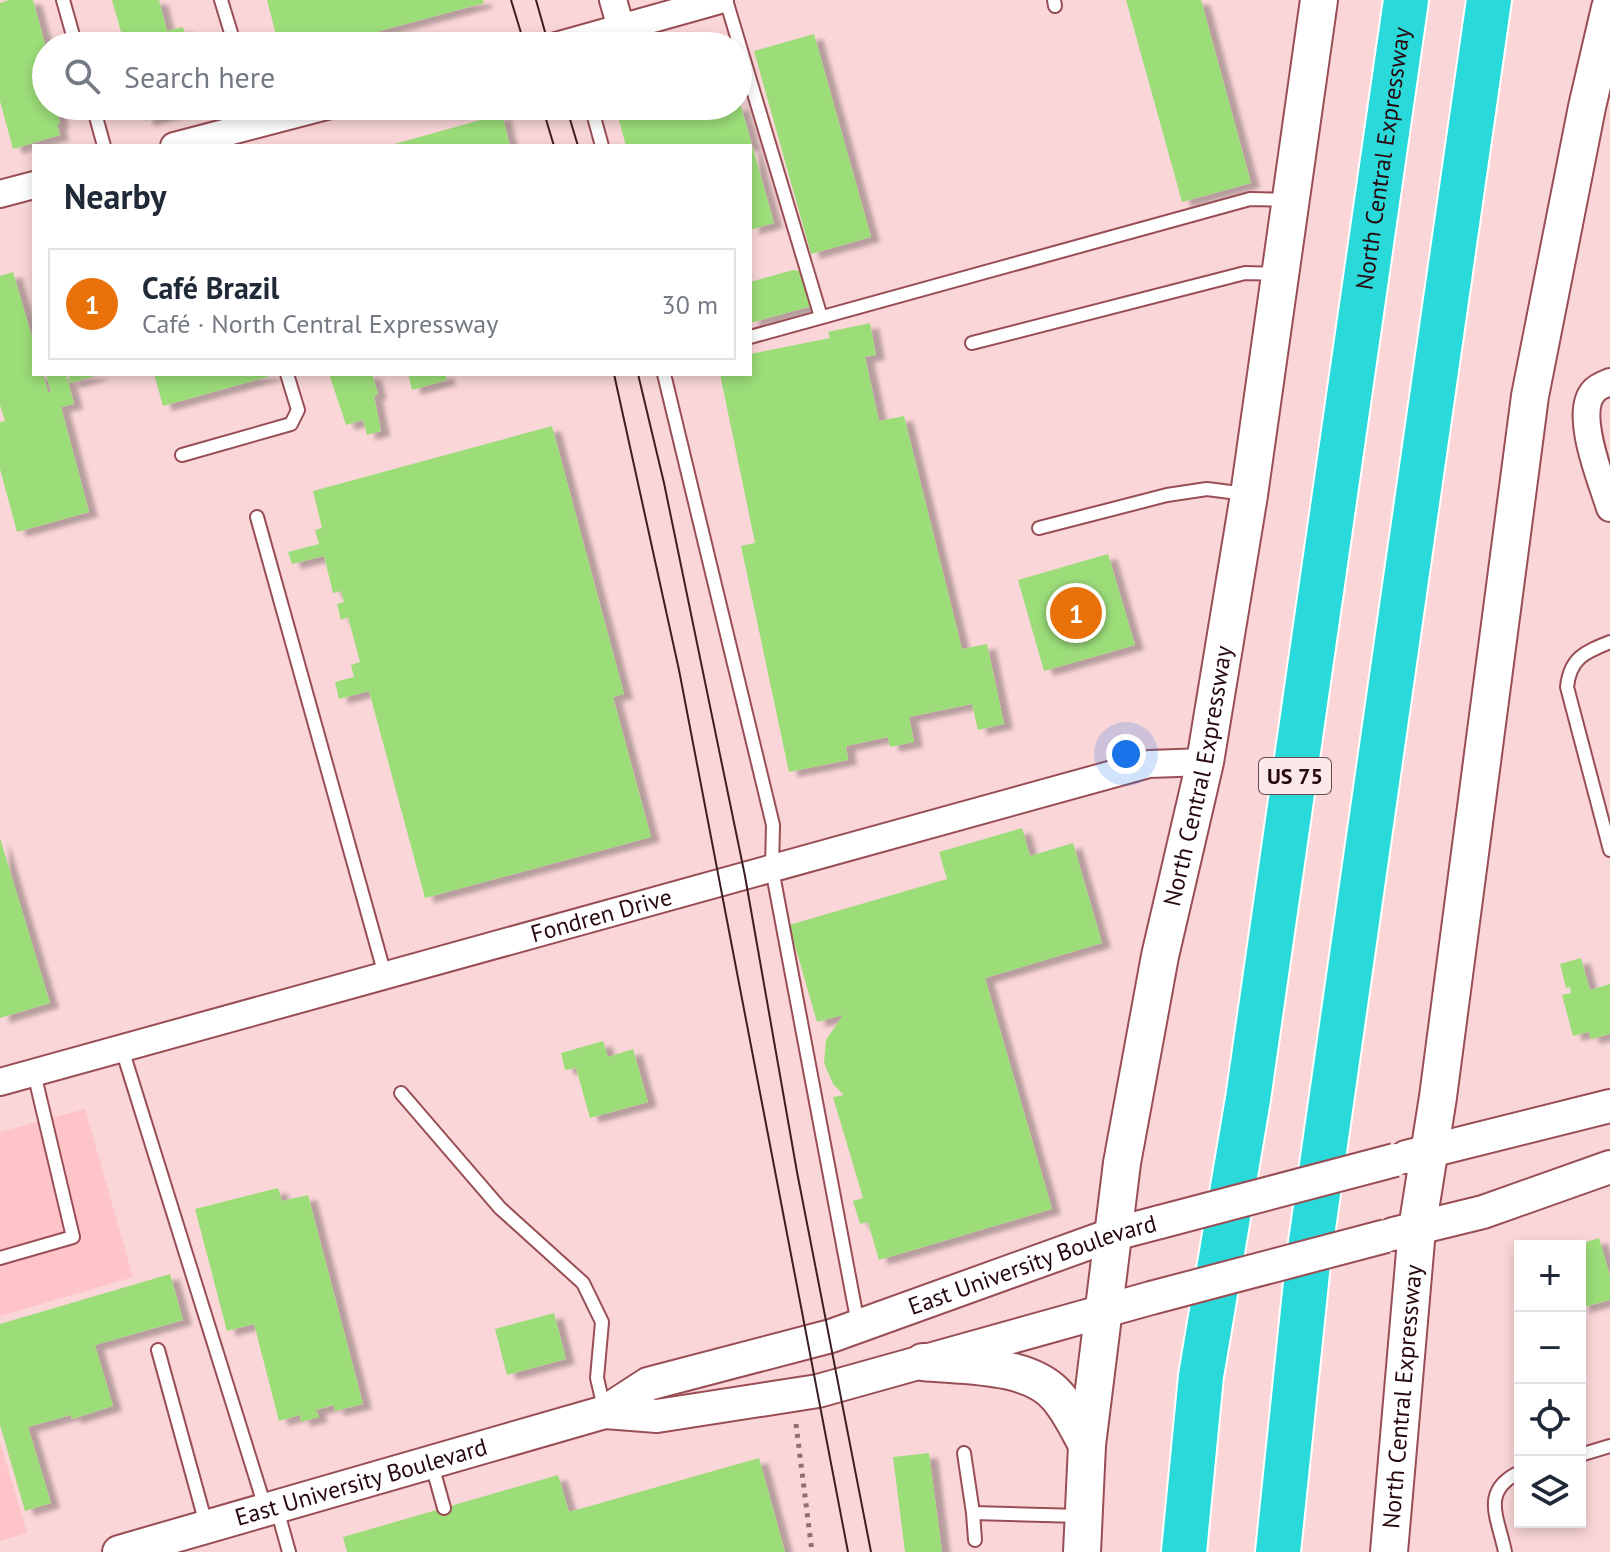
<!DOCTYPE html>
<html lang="en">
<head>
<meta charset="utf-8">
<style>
	:root { --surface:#fff; --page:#f2f2f3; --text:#1f2937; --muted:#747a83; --line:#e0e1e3; --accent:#0b8043 }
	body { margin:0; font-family:"PT Sans",sans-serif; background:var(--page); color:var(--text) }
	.controls { position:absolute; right:24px; bottom:24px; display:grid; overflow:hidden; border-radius:0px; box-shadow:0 4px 12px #0003 }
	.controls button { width:72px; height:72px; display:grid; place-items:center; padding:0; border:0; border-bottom:2px solid var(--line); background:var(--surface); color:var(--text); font:40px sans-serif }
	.you { position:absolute; left:1126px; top:754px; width:28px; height:28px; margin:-20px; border:6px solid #fff; border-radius:50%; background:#1a73e8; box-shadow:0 0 0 12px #1a73e833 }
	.badge { display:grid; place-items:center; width:52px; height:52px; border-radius:50%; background:var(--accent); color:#fff; font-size:26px; font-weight:700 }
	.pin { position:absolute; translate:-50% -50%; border:4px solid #fff; box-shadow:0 2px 8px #0006 }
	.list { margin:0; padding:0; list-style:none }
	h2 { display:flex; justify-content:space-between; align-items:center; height:104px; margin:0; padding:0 32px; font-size:34px }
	h2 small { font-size:26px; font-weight:400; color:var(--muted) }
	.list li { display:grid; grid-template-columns:52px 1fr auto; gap:24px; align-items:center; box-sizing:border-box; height:112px; margin:0 16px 16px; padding:0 16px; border:2px solid var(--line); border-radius:0px }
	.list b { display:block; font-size:30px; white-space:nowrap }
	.list p { margin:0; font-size:26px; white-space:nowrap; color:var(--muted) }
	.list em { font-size:26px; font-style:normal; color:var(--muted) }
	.icon { flex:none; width:44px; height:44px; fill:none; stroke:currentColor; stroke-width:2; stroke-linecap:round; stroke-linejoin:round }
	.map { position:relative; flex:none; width:1610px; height:1552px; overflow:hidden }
	.search { position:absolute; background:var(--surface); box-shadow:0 4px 12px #0003; left:32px; top:32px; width:720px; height:88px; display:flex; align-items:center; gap:20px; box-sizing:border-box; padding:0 28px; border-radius:44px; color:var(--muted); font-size:30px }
	.panel { position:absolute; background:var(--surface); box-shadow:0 4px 12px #0003; left:32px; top:144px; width:720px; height:232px; border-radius:0px }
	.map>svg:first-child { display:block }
	.built { fill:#fec4c7 }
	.building { fill:#9cdd79; filter:url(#shadow) }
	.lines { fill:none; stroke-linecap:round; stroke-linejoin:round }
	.service-casing { stroke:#984e54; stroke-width:16 }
	.minor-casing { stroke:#984e54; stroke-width:30 }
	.tertiary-casing { stroke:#984e54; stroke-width:36 }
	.secondary-casing { stroke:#984e54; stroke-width:40 }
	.motorway-casing { stroke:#fff; stroke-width:48 }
	.path { stroke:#906f72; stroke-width:5; stroke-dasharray:4 6; stroke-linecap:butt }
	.service { stroke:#fff; stroke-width:12 }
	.minor { stroke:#fff; stroke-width:26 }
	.tertiary { stroke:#fff; stroke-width:32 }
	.secondary { stroke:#fff; stroke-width:36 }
	.motorway { stroke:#2ad9da; stroke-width:44 }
	.tram { stroke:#3d1e22; stroke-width:2 }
	.tertiary-bridge-casing { stroke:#984e54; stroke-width:36; stroke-linecap:butt }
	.tertiary-bridge { stroke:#fff; stroke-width:32 }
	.labels { text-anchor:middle; stroke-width:7; stroke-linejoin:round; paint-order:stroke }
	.shield { fill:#fbe9e9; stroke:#674c4f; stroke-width:2 }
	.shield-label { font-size:22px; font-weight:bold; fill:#27090d }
	.street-label { font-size:24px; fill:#27090d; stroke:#fbe9e9 }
</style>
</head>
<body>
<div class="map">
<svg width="1610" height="1552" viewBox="0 0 1610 1552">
	<defs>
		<filter id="shadow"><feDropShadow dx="9" dy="5" stdDeviation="2" flood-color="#0004"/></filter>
	</defs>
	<rect width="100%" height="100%" fill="#fad6d8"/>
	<path class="built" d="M 85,1109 L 133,1277 L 0,1316 L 0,1132 Z
		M 0,1442 L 27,1533 L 0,1541 Z"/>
	<path class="building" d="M 9,0 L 33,0 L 46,48 L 46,106 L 56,106 L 60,123 L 57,124 L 60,135 L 13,149 L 0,101 L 0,3 Z
		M 112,0 L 159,0 L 167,31 L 183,27 L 188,46 L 125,46 Z
		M 267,0 L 483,0 L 484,3 L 339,42 L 340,46 L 279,46 Z
		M 1126,0 L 1201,0 L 1251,183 L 1182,202 Z
		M 814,34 L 871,237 L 811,254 L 754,51 Z
		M 739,99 L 774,223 L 750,230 L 750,146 L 626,146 L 615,106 L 738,106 Z
		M 141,106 L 194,106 L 195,107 L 145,121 Z
		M 502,114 L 510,146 L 391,146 L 391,145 Z
		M 793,270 L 804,272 L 812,306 L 750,323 L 750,282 Z
		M 13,272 L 34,344 L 34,374 L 43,374 L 48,392 L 51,392 L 46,374 L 66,374 L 74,404 L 61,407 L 89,512 L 17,532 L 0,469 L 0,422 L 5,421 L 0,405 L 0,276 Z
		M 870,323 L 876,355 L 865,357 L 879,421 L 904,416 L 962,649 L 987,644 L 1004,724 L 978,730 L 972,704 L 909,717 L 914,742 L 890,747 L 888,737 L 846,746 L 848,760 L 789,772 L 741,546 L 755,543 L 720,374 L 750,374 L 750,354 L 830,338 L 828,332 Z
		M 68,374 L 99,374 L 99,375 L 70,383 Z
		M 154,374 L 274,374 L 274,375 L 163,406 Z
		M 329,374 L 372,374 L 378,394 L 374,396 L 381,431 L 367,435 L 363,420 L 346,425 Z
		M 408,374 L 445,374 L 447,380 L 412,390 Z
		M 552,426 L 624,694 L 613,697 L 651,837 L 425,898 L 369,691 L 339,699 L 335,682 L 354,677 L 351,665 L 360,662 L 348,617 L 341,620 L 337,604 L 344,602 L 341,591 L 333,593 L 324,556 L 292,564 L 288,552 L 319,544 L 315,530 L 322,528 L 313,491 Z
		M 1108,554 L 1135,645 L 1044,671 L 1018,580 Z
		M 1022,828 L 1030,856 L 1073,843 L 1102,943 L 985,978 L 1052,1209 L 879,1260 L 868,1222 L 860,1224 L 853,1201 L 863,1198 L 833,1097 L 844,1095 L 833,1084 L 824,1063 L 826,1040 L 843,1015 L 817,1022 L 789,925 L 947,879 L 939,852 Z
		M 0,838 L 50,1003 L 0,1018 Z
		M 1581,958 L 1590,990 L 1610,984 L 1610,1034 L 1591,1039 L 1589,1032 L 1573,1036 L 1562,995 L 1571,993 L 1570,987 L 1566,988 L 1560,964 Z
		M 603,1041 L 608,1057 L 633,1049 L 648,1102 L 590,1118 L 576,1068 L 565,1070 L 561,1053 Z
		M 278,1188 L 282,1201 L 308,1195 L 363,1404 L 335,1411 L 334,1405 L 316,1410 L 319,1417 L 301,1422 L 300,1415 L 279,1421 L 254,1324 L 227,1331 L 195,1209 Z
		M 1599,1238 L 1610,1276 L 1610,1300 L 1580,1308 L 1580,1244 Z
		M 170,1274 L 183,1320 L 95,1345 L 113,1406 L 72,1419 L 71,1415 L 28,1427 L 51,1503 L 25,1511 L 0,1425 L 0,1324 Z
		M 554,1313 L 566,1359 L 507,1375 L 495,1329 Z
		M 929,1453 L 942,1552 L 905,1552 L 893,1457 Z
		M 759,1458 L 785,1552 L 347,1552 L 343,1537 L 558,1475 L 569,1512 Z"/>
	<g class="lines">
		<g class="service-casing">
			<path id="service" d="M 63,0 L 76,46
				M 221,0 L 235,46
				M 726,0 L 821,317
				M 1054,0 L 1055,6
				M 93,106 L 104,146
				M 591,106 L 602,146
				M 750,337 L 1250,199 L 1288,200
				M 972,343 L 1245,273 L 1277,274
				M 664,374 L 773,825 L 772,869 L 858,1324
				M 182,455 L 291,424 L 298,410 L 287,374
				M 257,517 L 385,975
				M 1039,528 L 1167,495 L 1207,489 L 1246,494
				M 1610,642 C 1585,652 1570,658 1567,687 L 1610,850
				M 122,1049 L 265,1507
				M 401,1093 L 500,1208 L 583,1283 L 602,1322 L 597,1378 L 604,1408
				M 0,1258 L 73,1237 L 34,1073
				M 158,1350 L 206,1524
				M 964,1453 L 973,1513
				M 1580,1455 L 1610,1446
				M 432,1465 L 444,1508
				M 277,1509 L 289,1552
				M 975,1540 L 973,1513 L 1080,1516
				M 1505,1552 C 1498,1517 1480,1491 1520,1472"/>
		</g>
		<g class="minor-casing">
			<g id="minor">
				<path d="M 613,0 L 621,28"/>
				<path d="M 556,46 L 720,0"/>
				<path d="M 174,146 L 327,106"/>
				<path d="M 0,194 L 34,185"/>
				<path d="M 1610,382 C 1605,384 1597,387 1594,391 C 1573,413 1602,482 1610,508"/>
				<path id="s1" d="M 0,1082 L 1149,764 L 1205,762"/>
			</g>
		</g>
		<g class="tertiary-casing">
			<g id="tertiary">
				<path d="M 1406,1157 L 1610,1106"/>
				<path d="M 1393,1234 L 1483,1212 L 1610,1167"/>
				<path d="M 605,1412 L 657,1416 L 818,1391 L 1151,1298"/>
				<path id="s2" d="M 119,1552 L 605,1412 L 648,1384 L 831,1336 L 1114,1234 L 1160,1222"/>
			</g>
		</g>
		<g class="secondary-casing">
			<g id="secondary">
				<path d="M 923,1362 C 963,1366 1030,1363 1058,1397 C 1070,1411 1078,1428 1087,1445"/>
				<path id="s3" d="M 1082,1552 L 1087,1445 L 1122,1163 L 1160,956 L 1205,762 L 1249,495 L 1319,0"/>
				<path id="s4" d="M 1389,1552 L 1417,1229 L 1438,1097 L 1530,396 L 1587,107 L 1610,8"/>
			</g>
		</g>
		<g class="motorway-casing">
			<g id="motorway">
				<path id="s5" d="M 1184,1552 L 1201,1376 L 1248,1099 L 1406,0"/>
				<path d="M 1278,1552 L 1308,1263 L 1489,0"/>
			</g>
		</g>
		<path class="path" d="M 796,1424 L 812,1552"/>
		<use href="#service" class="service"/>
		<use href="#minor" class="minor"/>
		<use href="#tertiary" class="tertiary"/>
		<use href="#secondary" class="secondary"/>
		<use href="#motorway" class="motorway"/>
		<path class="tram" d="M 511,0 L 525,46
			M 536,0 L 549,46
			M 542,106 L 554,146
			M 566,106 L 578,146
			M 614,374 L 679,670 L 848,1552
			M 638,374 L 664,483 L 745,876 L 797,1172 L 871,1552"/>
		<g class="tertiary-bridge-casing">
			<path id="tertiary-bridge" d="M 1160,1222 L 1395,1160
				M 1151,1298 L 1386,1236"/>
		</g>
		<use href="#tertiary-bridge" class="tertiary-bridge"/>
	</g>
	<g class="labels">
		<rect class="shield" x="1259" y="758" width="72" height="36" rx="6"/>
		<g class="shield-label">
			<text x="1295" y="784">US 75</text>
		</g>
		<g class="street-label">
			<text dy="8" stroke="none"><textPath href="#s5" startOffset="1408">North Central Expressway</textPath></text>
			<text dy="8" stroke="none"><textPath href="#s3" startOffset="786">North Central Expressway</textPath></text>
			<text dy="8" stroke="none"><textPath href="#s1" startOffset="624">Fondren Drive</textPath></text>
			<text dy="8" stroke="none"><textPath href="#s2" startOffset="960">East University Boulevard</textPath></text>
			<text dy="8" stroke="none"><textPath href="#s4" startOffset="156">North Central Expressway</textPath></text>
			<text dy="8" stroke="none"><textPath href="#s2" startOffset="252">East University Boulevard</textPath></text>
		</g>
	</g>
</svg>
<div class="controls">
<button>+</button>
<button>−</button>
<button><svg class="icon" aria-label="locate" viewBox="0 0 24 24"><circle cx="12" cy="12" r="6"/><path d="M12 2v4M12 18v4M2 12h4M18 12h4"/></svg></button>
<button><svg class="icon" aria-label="layers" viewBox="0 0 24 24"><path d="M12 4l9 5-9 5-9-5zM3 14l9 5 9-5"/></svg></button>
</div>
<div class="you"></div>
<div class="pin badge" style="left:1076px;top:613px;background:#e8710a">1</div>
<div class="search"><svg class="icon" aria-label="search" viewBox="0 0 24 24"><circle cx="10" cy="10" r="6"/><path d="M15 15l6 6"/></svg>Search here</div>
<section class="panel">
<h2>Nearby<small></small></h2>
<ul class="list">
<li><span class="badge" style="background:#e8710a">1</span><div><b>Café Brazil</b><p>Café · North Central Expressway</p></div><em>30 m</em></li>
</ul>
</section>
</div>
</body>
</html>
